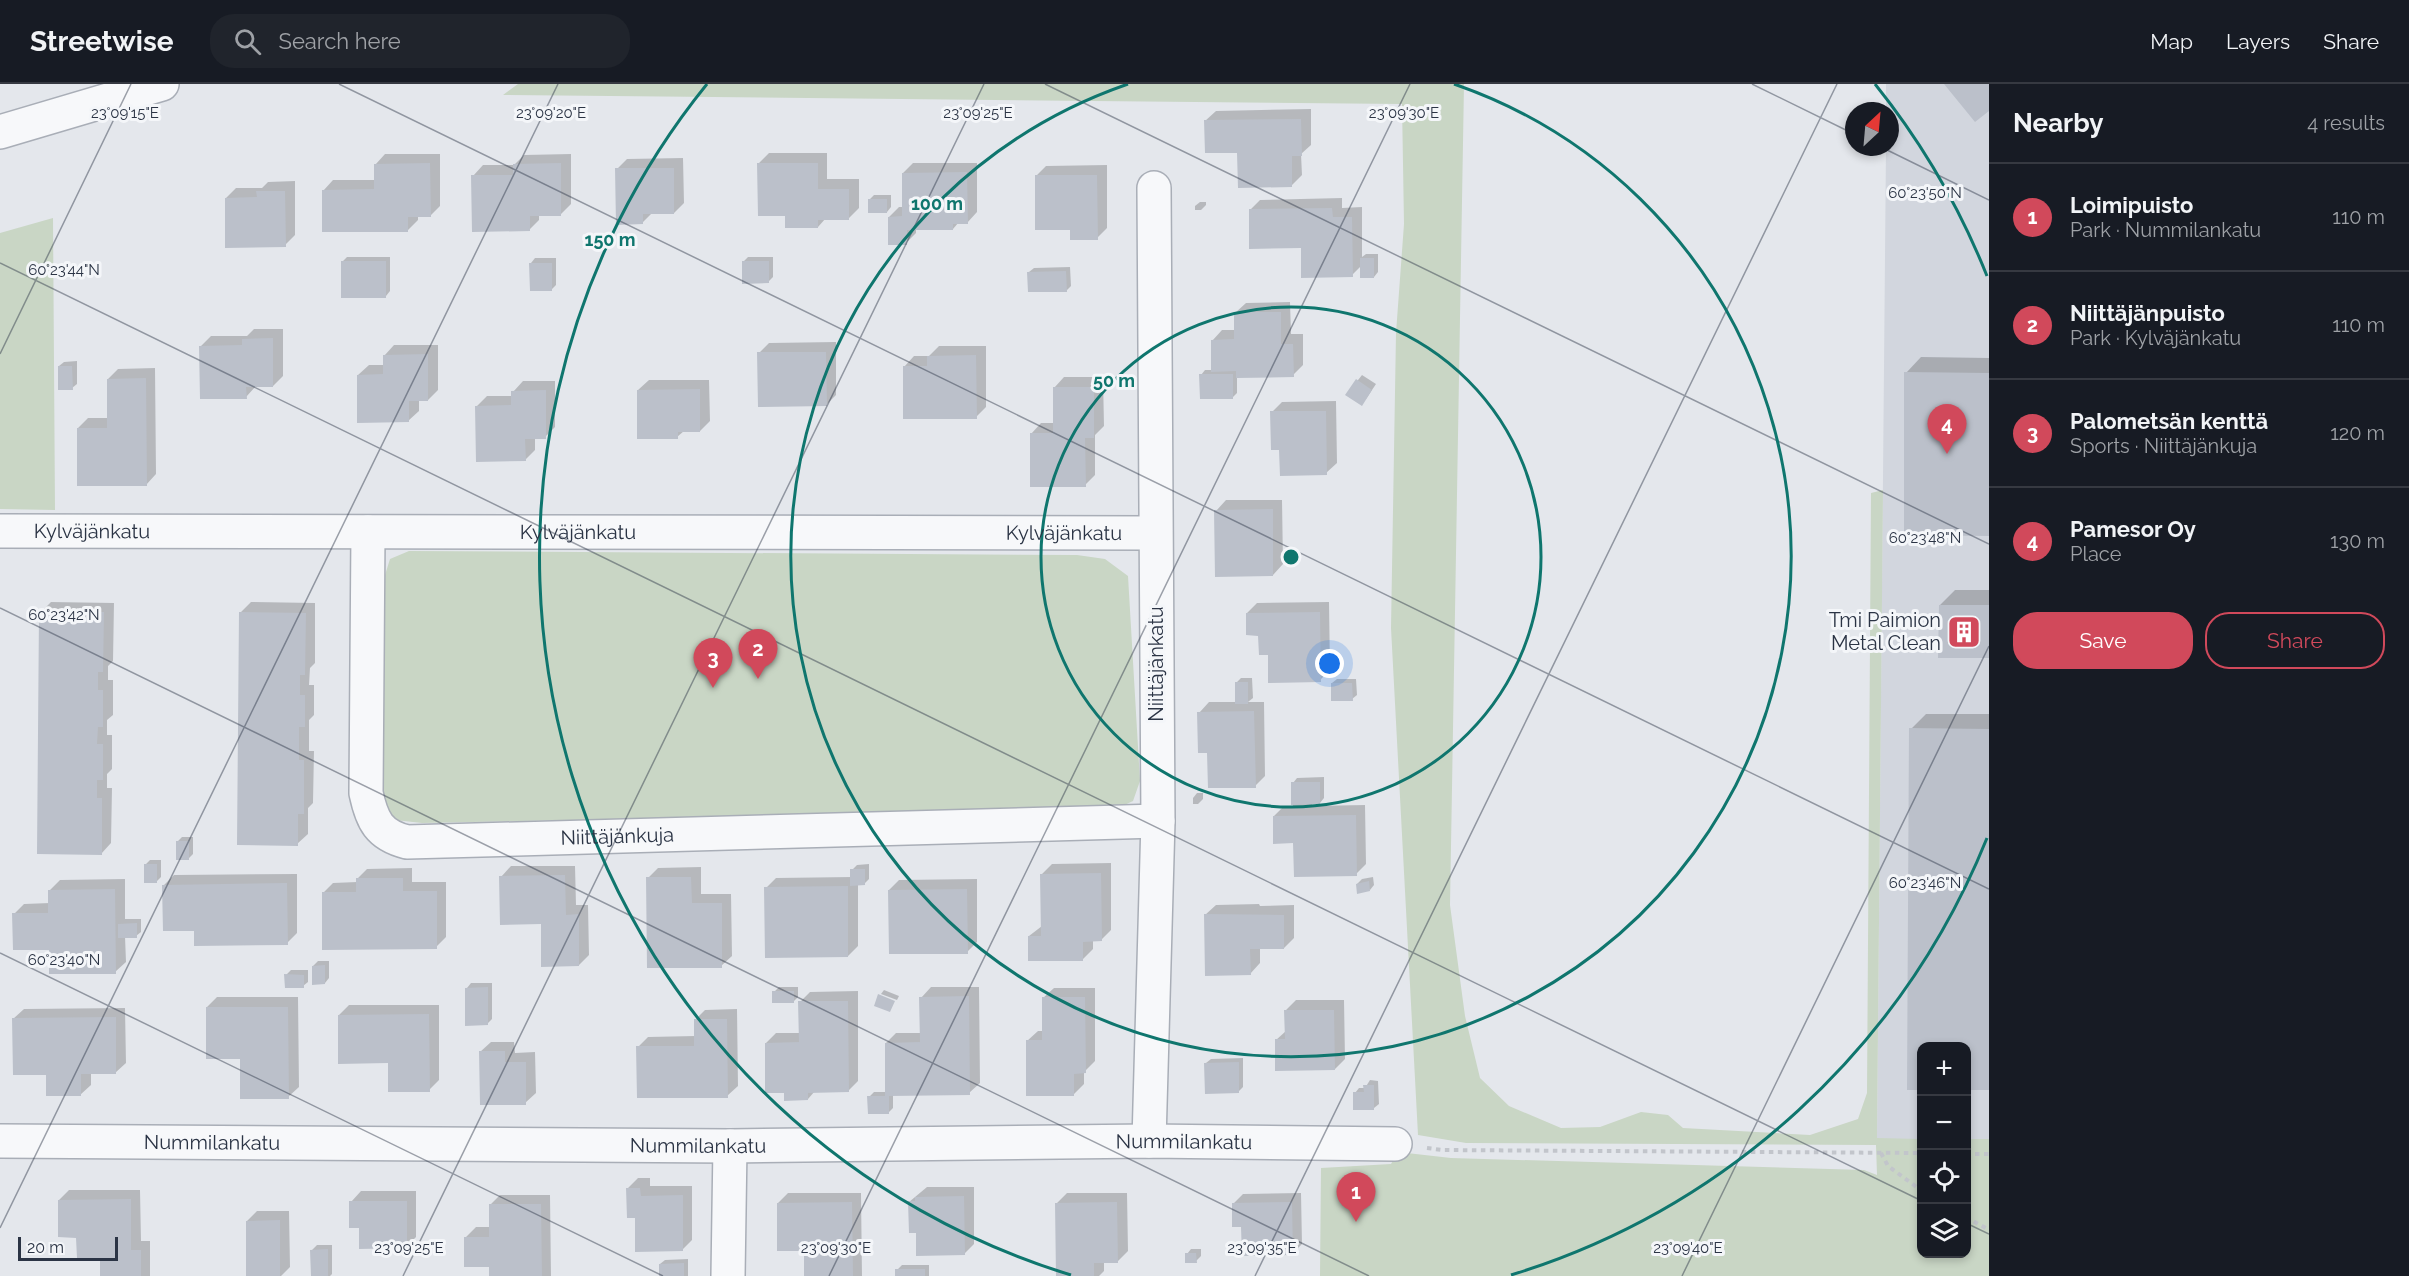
<!DOCTYPE html>
<html lang="en">
<head>
<meta charset="utf-8">
<style>
	:root { --surface:#171b24; --page:#20242c; --text:#f1f3f6; --muted:#9ea1a6; --line:#363941; --accent:#d1495b }
	body { margin:0; font-family:Raleway,sans-serif; background:var(--page); color:var(--text) }
	.controls { position:absolute; right:18px; bottom:18px; display:grid; overflow:hidden; border-radius:12px; box-shadow:0 3px 9px #0003 }
	.controls button { width:54px; height:54px; display:grid; place-items:center; padding:0; border:0; border-bottom:2px solid var(--line); background:var(--surface); color:var(--text); font:30px sans-serif }
	.compass { position:absolute; left:1845px; top:18px; width:54px; height:54px; border-radius:50%; background:var(--surface); box-shadow:0 3px 9px #0003; rotate:26deg }
	.scale { position:absolute; left:18px; bottom:15px; width:100px; box-sizing:border-box; padding-left:6px; border:3px solid #2b3445; border-top:0; font-size:16px; line-height:21px; white-space:nowrap; color:#2b3445; -webkit-text-stroke:4px #f4f6f9; paint-order:stroke }
	.you { position:absolute; left:1330px; top:580px; width:21px; height:21px; margin:-15px; border:4px solid #fff; border-radius:50%; background:#1a73e8; box-shadow:0 0 0 9px #1a73e833 }
	.badge { display:grid; place-items:center; width:39px; height:39px; border-radius:50%; background:var(--accent); color:#fff; font-size:20px; font-weight:700 }
	.pin { position:absolute; translate:-50% -50px; filter:drop-shadow(0 2px 3px #0008) }
	.pin::after { content:''; position:absolute; top:32px; width:21px; height:18px; background:inherit; clip-path:polygon(0 0,100% 0,50% 100%) }
	.list { margin:0; padding:0; list-style:none }
	h2 { display:flex; justify-content:space-between; align-items:center; height:78px; margin:0; padding:0 24px; font-size:26px }
	h2 small { font-size:20px; font-weight:400; color:var(--muted) }
	.list li { display:grid; grid-template-columns:39px 1fr auto; gap:18px; align-items:center; box-sizing:border-box; height:108px; padding:0 24px; border-top:2px solid var(--line) }
	.list b { display:block; font-size:22px; white-space:nowrap }
	.list p { margin:0; font-size:20px; white-space:nowrap; color:var(--muted) }
	.list em { font-size:20px; font-style:normal; color:var(--muted) }
	.actions { display:flex; gap:12px; padding:18px 24px }
	.actions a { flex:1; padding:14px 0; border:2px solid var(--accent); border-radius:24px; text-align:center; font-size:21px; color:var(--accent) }
	.actions .main { background:var(--accent); color:#fff }
	.icon { flex:none; width:33px; height:33px; fill:none; stroke:currentColor; stroke-width:2; stroke-linecap:round; stroke-linejoin:round }
	.map { position:relative; flex:none; width:1989px; height:1192px; overflow:hidden }
	header { display:flex; align-items:center; gap:36px; box-sizing:border-box; height:84px; padding:0 30px; background:var(--surface); border-bottom:2px solid var(--line) }
	header strong { font-size:28px }
	nav { display:flex; gap:33px; margin-inline-start:auto; font-size:21px }
	.search { width:420px; height:54px; background:var(--page); display:flex; align-items:center; gap:15px; box-sizing:border-box; padding:0 21px; border-radius:24px; color:var(--muted); font-size:22px }
	main { display:flex }
	aside { flex:1; background:var(--surface) }
	.map>svg:first-child { display:block }
	.built { fill:#d2d6de }
	.green { fill:#c9d6c5 }
	.shadow { fill:#0003 }
	.building { fill:#bbc0ca }
	.lines { fill:none; stroke-linecap:round; stroke-linejoin:round }
	.minor-casing { stroke:#a9aeb7; stroke-width:36 }
	.tertiary-casing { stroke:#a9aeb7; stroke-width:36 }
	.path { stroke:#c2c5cb; stroke-width:4; stroke-dasharray:4.5 4.5; stroke-linecap:butt }
	.minor { stroke:#f7f8fa; stroke-width:33 }
	.tertiary { stroke:#f7f8fa; stroke-width:33 }
	.ticks { fill:none; stroke:#2b3445; stroke-width:1.5; stroke-opacity:0.45 }
	.ring { fill:none; stroke:#0f766e; stroke-width:3 }
	.labels { text-anchor:middle; stroke-width:6; stroke-linejoin:round; paint-order:stroke }
	.street-label { font-size:20px; fill:#2b3445; stroke:#f4f6f9 }
	.poi-label { font-size:20px; fill:#2b3445; stroke:#f4f6f9; text-anchor:end }
	.ticks-label { font-size:15px; text-anchor:middle; fill:#2b3445; stroke:#f4f6f9; stroke-width:6; stroke-linejoin:round; paint-order:stroke }
	.centre { fill:#0f766e; stroke:#f4f6f9; stroke-width:3 }
	.ring-label { font-size:18px; text-anchor:middle; font-weight:bold; fill:#0f766e; stroke:#f4f6f9; stroke-width:6; stroke-linejoin:round; paint-order:stroke }
</style>
</head>
<body>
<header>
<strong>Streetwise</strong>
<div class="search"><svg class="icon" aria-label="search" viewBox="0 0 24 24"><circle cx="10" cy="10" r="6"/><path d="M15 15l6 6"/></svg>Search here</div>
<nav><a>Map</a><a>Layers</a><a>Share</a></nav>
</header>
<main>
<div class="map">
<svg width="1989" height="1192" viewBox="0 0 1989 1192">
	<rect width="100%" height="100%" fill="#e4e7ec"/>
	<path class="built" d="M 1886,0 L 1989,0 L 1989,1055 L 1967,1055 L 1966,962 L 1922,962 L 1921,1055 L 1877,1055 L 1886,63 L 1890,63 L 1890,27 L 1886,27 Z"/>
	<path class="green" d="M 518,0 L 1464,0 L 1450,821 L 1465,932 L 1480,994 L 1509,1022 L 1561,1044 L 1600,1043 L 1641,1028 L 1668,1031 L 1683,1044 L 1810,1051 L 1858,1035 L 1867,1009 L 1871,409 L 1883,406 L 1877,1054 L 1921,1055 L 1922,1170 L 1966,1170 L 1967,1055 L 1989,1055 L 1989,1192 L 1320,1192 L 1321,1084 L 1391,1080 L 1398,1068 L 1451,1074 L 1864,1086 L 1877,1091 L 1876,1061 L 1466,1059 L 1418,1051 L 1391,544 L 1396,249 L 1404,140 L 1402,20 L 503,11 Z
		M 53,134 L 55,426 L 0,425 L 0,149 Z
		M 409,467 L 1077,471 L 1105,475 L 1128,492 L 1140,697 L 1133,717 L 1116,725 L 1093,726 L 422,739 L 395,736 L 382,715 L 385,491 L 390,475 Z"/>
	<path class="shadow" d="M 1311,25 L 1311,61 L 1301,70 L 1302,91 L 1292,101 L 1239,68 L 1205,37 L 1216,27 Z
		M 769,69 L 827,69 L 827,95 L 859,95 L 859,124 L 849,134 L 826,134 L 818,143 L 759,79 Z
		M 385,70 L 440,70 L 440,122 L 430,132 L 418,132 L 418,136 L 408,146 L 323,107 L 333,96 L 375,96 L 375,81 Z
		M 571,70 L 571,120 L 561,130 L 539,130 L 539,136 L 529,146 L 473,92 L 483,81 L 514,81 L 524,71 Z
		M 683,74 L 684,119 L 674,129 L 652,129 L 642,139 L 617,85 L 627,75 Z
		M 913,79 L 977,79 L 977,128 L 967,139 L 959,138 L 953,145 L 916,145 L 916,149 L 906,159 L 889,133 L 899,123 L 904,123 L 903,89 Z
		M 1107,81 L 1107,144 L 1097,154 L 1071,144 L 1036,92 L 1046,82 Z
		M 295,97 L 295,151 L 285,161 L 226,114 L 236,104 L 262,104 L 268,98 Z
		M 874,111 L 891,111 L 891,123 L 887,128 L 869,116 Z
		M 1342,114 L 1342,124 L 1362,123 L 1362,173 L 1366,170 L 1378,170 L 1378,188 L 1374,193 L 1361,182 L 1352,191 L 1303,163 L 1250,126 L 1260,116 Z
		M 1200,118 L 1206,118 L 1206,121 L 1201,126 L 1195,126 L 1195,122 Z
		M 347,173 L 390,173 L 390,207 L 386,212 L 342,178 Z
		M 748,173 L 773,173 L 773,193 L 768,198 L 743,178 Z
		M 535,174 L 556,174 L 556,201 L 551,206 L 531,179 Z
		M 1070,183 L 1071,202 L 1066,207 L 1029,188 L 1034,184 Z
		M 1290,218 L 1291,250 L 1303,250 L 1303,281 L 1293,291 L 1237,292 L 1237,309 L 1233,313 L 1201,291 L 1205,286 L 1212,286 L 1212,257 L 1222,246 L 1236,246 L 1235,229 L 1246,219 Z
		M 254,245 L 283,245 L 283,292 L 273,302 L 256,302 L 246,313 L 201,262 L 211,252 L 247,252 Z
		M 836,258 L 836,311 L 826,321 L 759,269 L 769,259 Z
		M 394,261 L 438,261 L 438,306 L 428,316 L 419,316 L 419,327 L 408,337 L 358,291 L 369,281 L 384,281 L 384,272 Z
		M 939,262 L 986,262 L 986,323 L 976,333 L 904,283 L 914,272 L 929,272 Z
		M 1921,273 L 1989,274 L 1989,451 L 1906,289 Z
		M 77,277 L 77,300 L 72,304 L 59,282 L 64,278 Z
		M 155,284 L 156,390 L 146,401 L 78,344 L 88,334 L 109,334 L 108,295 L 118,285 Z
		M 1362,291 L 1376,300 L 1366,315 L 1347,310 Z
		M 1064,293 L 1103,293 L 1104,342 L 1095,351 L 1095,391 L 1085,401 L 1031,350 L 1041,339 L 1054,339 L 1054,304 Z
		M 649,296 L 709,296 L 710,337 L 700,347 L 684,347 L 677,353 L 638,306 Z
		M 523,297 L 555,297 L 555,343 L 545,353 L 535,353 L 535,366 L 525,376 L 477,322 L 487,312 L 513,312 L 513,308 Z
		M 1336,317 L 1337,379 L 1326,389 L 1281,364 L 1272,328 L 1282,318 Z
		M 1226,416 L 1282,416 L 1283,480 L 1273,491 L 1216,427 Z
		M 1955,506 L 1989,506 L 1989,573 L 1940,521 Z
		M 51,518 L 114,519 L 113,577 L 108,582 L 108,596 L 113,596 L 113,631 L 107,636 L 107,651 L 112,651 L 112,685 L 107,690 L 107,704 L 112,704 L 111,759 L 101,770 L 41,528 Z
		M 251,518 L 315,519 L 315,579 L 310,584 L 309,601 L 314,601 L 314,631 L 309,636 L 309,667 L 314,667 L 313,719 L 308,724 L 308,750 L 297,760 L 241,528 Z
		M 1329,518 L 1330,586 L 1320,596 L 1269,570 L 1247,529 L 1257,519 Z
		M 1241,594 L 1252,594 L 1253,614 L 1248,618 L 1264,618 L 1265,692 L 1255,702 L 1209,668 L 1199,629 L 1209,618 L 1237,618 L 1236,599 Z
		M 1337,595 L 1356,595 L 1357,611 L 1352,615 L 1332,599 Z
		M 1926,630 L 1989,630 L 1989,1005 L 1966,962 L 1922,962 L 1911,645 Z
		M 1324,693 L 1324,714 L 1320,719 L 1312,719 L 1312,722 L 1365,721 L 1366,780 L 1356,790 L 1295,758 L 1274,732 L 1284,722 L 1293,722 L 1293,699 L 1297,694 Z
		M 1197,709 L 1203,709 L 1203,715 L 1198,720 L 1193,720 L 1193,714 Z
		M 182,753 L 193,753 L 193,770 L 188,775 L 177,758 Z
		M 150,776 L 161,776 L 161,793 L 156,798 L 145,781 Z
		M 1111,779 L 1111,846 L 1101,856 L 1093,856 L 1093,865 L 1083,875 L 1029,852 L 1042,842 L 1042,790 L 1052,780 Z
		M 869,780 L 869,795 L 864,800 L 858,800 L 858,862 L 848,872 L 766,804 L 776,794 L 852,793 L 852,786 L 857,781 Z
		M 511,782 L 575,782 L 576,821 L 588,821 L 589,871 L 579,881 L 501,793 Z
		M 701,783 L 701,810 L 731,810 L 732,872 L 721,882 L 648,794 L 658,784 Z
		M 412,784 L 412,798 L 446,798 L 446,853 L 436,863 L 323,809 L 333,799 L 357,798 L 357,795 L 367,785 Z
		M 297,790 L 297,849 L 287,859 L 164,801 L 174,791 Z
		M 1373,793 L 1374,801 L 1370,806 L 1357,800 L 1362,795 Z
		M 125,795 L 125,835 L 141,835 L 141,848 L 136,852 L 125,852 L 126,878 L 115,888 L 50,865 L 14,830 L 24,820 L 50,819 L 50,806 L 60,796 Z
		M 977,795 L 977,858 L 967,868 L 889,806 L 899,796 Z
		M 1259,820 L 1260,822 L 1294,821 L 1294,854 L 1284,864 L 1260,864 L 1260,879 L 1250,890 L 1205,831 L 1216,821 Z
		M 318,877 L 329,877 L 329,894 L 325,899 L 313,882 Z
		M 291,886 L 308,886 L 308,898 L 303,902 L 286,891 Z
		M 471,899 L 492,899 L 492,935 L 487,940 L 467,904 Z
		M 779,903 L 798,903 L 798,913 L 794,917 L 774,908 Z
		M 931,903 L 979,903 L 980,999 L 969,1009 L 893,1010 L 893,1024 L 888,1029 L 869,1013 L 874,1008 L 887,1008 L 886,959 L 896,949 L 921,949 L 921,914 Z
		M 1054,904 L 1095,904 L 1095,977 L 1084,988 L 1084,1000 L 1074,1010 L 1027,957 L 1038,947 L 1044,947 L 1043,914 Z
		M 884,906 L 899,912 L 897,916 L 881,910 Z
		M 858,907 L 858,997 L 848,1007 L 815,1007 L 808,1015 L 785,1007 L 766,959 L 776,949 L 800,949 L 800,918 L 810,908 Z
		M 217,913 L 298,913 L 299,1003 L 288,1013 L 241,973 L 207,923 Z
		M 1296,916 L 1344,916 L 1345,975 L 1335,985 L 1276,956 L 1286,947 L 1286,926 Z
		M 349,921 L 439,921 L 439,996 L 429,1006 L 390,978 L 339,931 Z
		M 125,924 L 126,979 L 115,989 L 91,989 L 91,1001 L 80,1011 L 47,989 L 13,935 L 24,925 Z
		M 737,925 L 738,1002 L 727,1012 L 638,963 L 648,953 L 695,952 L 695,936 L 705,926 Z
		M 491,958 L 514,958 L 515,969 L 535,968 L 536,1009 L 525,1019 L 480,968 Z
		M 1243,974 L 1243,1003 L 1238,1008 L 1206,979 L 1211,975 Z
		M 1370,996 L 1378,997 L 1379,1020 L 1374,1024 L 1355,1009 L 1359,1004 L 1365,1004 Z
		M 638,1094 L 650,1094 L 650,1102 L 692,1102 L 692,1156 L 682,1166 L 637,1132 L 628,1104 Z
		M 927,1103 L 974,1103 L 974,1160 L 964,1170 L 917,1147 L 909,1118 Z
		M 69,1106 L 140,1106 L 141,1157 L 150,1157 L 150,1192 L 102,1192 L 102,1173 L 78,1152 L 59,1116 Z
		M 361,1107 L 416,1107 L 416,1153 L 406,1163 L 361,1143 L 351,1118 Z
		M 788,1109 L 861,1109 L 862,1192 L 805,1192 L 805,1165 L 778,1119 Z
		M 1067,1109 L 1127,1109 L 1128,1167 L 1118,1177 L 1104,1177 L 1104,1187 L 1099,1192 L 1058,1192 L 1057,1119 Z
		M 1301,1109 L 1302,1160 L 1292,1170 L 1243,1141 L 1233,1120 L 1243,1110 Z
		M 500,1111 L 550,1111 L 551,1192 L 491,1192 L 491,1182 L 465,1154 L 476,1143 L 490,1143 L 490,1121 Z
		M 257,1127 L 289,1127 L 290,1183 L 281,1192 L 248,1192 L 247,1137 Z
		M 317,1161 L 332,1161 L 332,1190 L 330,1192 L 312,1192 L 312,1166 Z
		M 1191,1165 L 1201,1165 L 1201,1172 L 1196,1177 L 1187,1170 Z
		M 688,1175 L 688,1192 L 660,1192 L 660,1180 L 665,1176 Z
		M 902,1181 L 929,1181 L 929,1192 L 897,1192 L 897,1186 Z"/>
	<path class="building" d="M 1944,0 L 1989,0 L 1989,27 L 1975,38 Z
		M 1301,35 L 1302,72 L 1292,72 L 1292,103 L 1238,104 L 1237,69 L 1205,69 L 1204,36 Z
		M 430,79 L 431,133 L 408,133 L 408,148 L 322,148 L 322,106 L 374,105 L 374,80 Z
		M 561,79 L 561,132 L 530,132 L 530,147 L 472,148 L 471,91 L 513,91 L 513,80 Z
		M 757,79 L 818,79 L 818,105 L 849,105 L 849,136 L 818,136 L 818,144 L 785,144 L 785,132 L 758,132 Z
		M 615,84 L 674,84 L 674,130 L 643,130 L 643,140 L 616,141 Z
		M 967,88 L 968,140 L 953,140 L 953,146 L 907,146 L 907,161 L 888,161 L 888,133 L 902,132 L 902,89 Z
		M 1035,91 L 1097,91 L 1098,156 L 1070,156 L 1070,146 L 1035,146 Z
		M 256,107 L 285,107 L 286,163 L 225,164 L 225,114 L 257,113 Z
		M 868,115 L 887,115 L 887,129 L 868,129 Z
		M 1332,124 L 1333,133 L 1352,133 L 1353,193 L 1301,194 L 1301,164 L 1249,165 L 1249,125 Z
		M 1360,174 L 1374,174 L 1374,194 L 1360,194 Z
		M 341,177 L 386,177 L 386,214 L 341,214 Z
		M 742,177 L 769,177 L 769,199 L 742,200 Z
		M 529,179 L 552,179 L 552,207 L 530,207 Z
		M 1066,187 L 1067,208 L 1028,208 L 1027,188 Z
		M 1234,228 L 1281,228 L 1281,260 L 1293,260 L 1294,293 L 1236,294 L 1236,287 L 1211,288 L 1211,256 L 1234,255 Z
		M 273,254 L 273,303 L 246,303 L 247,315 L 200,315 L 199,262 L 242,261 L 242,255 Z
		M 757,268 L 826,268 L 827,322 L 758,323 Z
		M 428,270 L 428,317 L 409,317 L 409,338 L 357,339 L 357,291 L 383,290 L 383,271 Z
		M 976,271 L 977,335 L 903,335 L 903,282 L 927,282 L 927,272 Z
		M 58,282 L 72,282 L 73,306 L 58,306 Z
		M 1904,288 L 1989,289 L 1989,452 L 1904,451 Z
		M 1199,290 L 1233,290 L 1233,315 L 1200,315 Z
		M 146,294 L 147,402 L 77,402 L 77,344 L 107,344 L 107,295 Z
		M 1356,295 L 1372,306 L 1362,322 L 1345,311 Z
		M 1053,303 L 1094,303 L 1094,354 L 1085,354 L 1086,403 L 1030,403 L 1030,349 L 1053,349 Z
		M 700,305 L 700,348 L 678,348 L 678,355 L 637,355 L 637,306 Z
		M 546,306 L 546,355 L 525,355 L 526,377 L 476,378 L 475,322 L 511,321 L 511,307 Z
		M 1270,327 L 1326,327 L 1327,391 L 1280,392 L 1279,366 L 1271,366 Z
		M 1273,425 L 1273,492 L 1215,493 L 1214,426 Z
		M 1939,521 L 1989,521 L 1989,574 L 1938,574 Z
		M 39,528 L 104,528 L 103,588 L 98,588 L 98,606 L 103,606 L 103,643 L 98,643 L 97,660 L 103,660 L 103,696 L 97,696 L 97,714 L 102,714 L 102,771 L 37,770 Z
		M 239,528 L 306,529 L 305,591 L 300,591 L 300,611 L 305,611 L 305,643 L 299,643 L 299,676 L 304,676 L 304,730 L 298,730 L 298,762 L 237,761 Z
		M 1320,528 L 1321,598 L 1268,599 L 1268,571 L 1259,571 L 1258,552 L 1246,551 L 1246,529 Z
		M 1235,598 L 1248,598 L 1248,620 L 1235,620 Z
		M 1331,599 L 1352,599 L 1353,617 L 1331,617 Z
		M 1254,627 L 1256,704 L 1208,704 L 1207,669 L 1198,669 L 1197,628 Z
		M 1909,644 L 1989,645 L 1989,1006 L 1966,1006 L 1966,962 L 1922,962 L 1922,1006 L 1907,1006 Z
		M 1291,698 L 1320,698 L 1320,720 L 1291,721 Z
		M 1356,731 L 1357,792 L 1294,793 L 1293,759 L 1273,760 L 1273,732 Z
		M 176,757 L 189,757 L 189,776 L 176,776 Z
		M 144,780 L 157,780 L 157,799 L 144,799 Z
		M 850,785 L 865,785 L 865,801 L 850,802 Z
		M 1101,789 L 1102,857 L 1083,858 L 1083,877 L 1028,877 L 1028,852 L 1041,852 L 1040,790 Z
		M 565,791 L 566,831 L 579,830 L 579,882 L 541,883 L 541,840 L 500,841 L 499,792 Z
		M 646,793 L 691,793 L 692,819 L 722,819 L 722,884 L 647,884 Z
		M 356,794 L 403,794 L 403,807 L 437,807 L 437,865 L 322,866 L 322,808 L 356,808 Z
		M 1369,797 L 1370,807 L 1357,810 L 1356,800 Z
		M 287,799 L 288,861 L 194,862 L 194,847 L 163,847 L 162,801 Z
		M 848,802 L 848,873 L 765,874 L 764,803 Z
		M 115,805 L 116,890 L 49,890 L 49,866 L 13,866 L 12,829 L 48,829 L 48,806 Z
		M 967,805 L 968,870 L 889,870 L 888,806 Z
		M 1204,830 L 1284,831 L 1284,865 L 1250,865 L 1251,891 L 1205,892 Z
		M 137,839 L 137,854 L 118,854 L 118,840 Z
		M 325,881 L 325,900 L 312,901 L 312,882 Z
		M 284,890 L 304,891 L 304,904 L 285,904 Z
		M 488,903 L 488,941 L 465,942 L 465,904 Z
		M 772,907 L 794,907 L 794,919 L 772,919 Z
		M 878,910 L 895,917 L 890,928 L 874,922 Z
		M 969,912 L 970,1011 L 889,1012 L 889,1030 L 868,1030 L 867,1012 L 885,1012 L 885,959 L 920,958 L 919,913 Z
		M 1042,913 L 1085,913 L 1086,989 L 1074,990 L 1074,1012 L 1026,1012 L 1026,956 L 1042,956 Z
		M 798,917 L 848,917 L 849,1008 L 808,1009 L 808,1016 L 784,1017 L 784,1009 L 765,1009 L 765,959 L 799,958 Z
		M 206,923 L 288,923 L 289,1015 L 240,1015 L 240,975 L 206,975 Z
		M 1284,926 L 1334,926 L 1335,986 L 1275,987 L 1275,955 L 1285,955 Z
		M 429,930 L 430,1008 L 388,1008 L 388,979 L 338,980 L 338,931 Z
		M 116,933 L 116,990 L 81,990 L 81,1012 L 46,1012 L 46,991 L 13,991 L 12,934 Z
		M 694,935 L 727,935 L 728,1014 L 637,1014 L 636,962 L 694,962 Z
		M 479,967 L 505,967 L 505,978 L 526,978 L 526,1021 L 480,1021 Z
		M 1239,978 L 1239,1009 L 1205,1010 L 1204,979 Z
		M 1363,1001 L 1374,1001 L 1374,1026 L 1353,1026 L 1353,1008 L 1364,1008 Z
		M 626,1104 L 640,1104 L 641,1112 L 683,1111 L 683,1167 L 635,1168 L 635,1134 L 627,1134 Z
		M 964,1112 L 965,1171 L 916,1172 L 916,1149 L 909,1149 L 908,1117 L 915,1117 L 915,1113 Z
		M 131,1115 L 131,1166 L 141,1166 L 141,1192 L 100,1192 L 100,1175 L 77,1174 L 76,1154 L 58,1153 L 58,1116 Z
		M 349,1117 L 407,1117 L 407,1164 L 359,1165 L 359,1144 L 349,1144 Z
		M 852,1118 L 853,1192 L 804,1192 L 804,1167 L 777,1167 L 777,1119 Z
		M 1117,1118 L 1118,1179 L 1094,1179 L 1094,1192 L 1056,1192 L 1055,1119 Z
		M 1292,1118 L 1293,1171 L 1242,1172 L 1241,1143 L 1232,1143 L 1232,1119 Z
		M 489,1120 L 541,1120 L 542,1192 L 489,1192 L 489,1183 L 464,1183 L 464,1153 L 489,1153 Z
		M 280,1136 L 280,1192 L 246,1192 L 246,1137 Z
		M 328,1165 L 328,1192 L 311,1192 L 310,1166 Z
		M 1185,1169 L 1196,1169 L 1197,1179 L 1185,1179 Z
		M 684,1179 L 684,1192 L 659,1192 L 659,1180 Z
		M 895,1185 L 925,1185 L 925,1192 L 895,1192 Z"/>
	<g class="lines">
		<g class="minor-casing">
			<g id="minor">
				<path id="s1" d="M 0,447 L 1155,449"/>
				<path id="s2" d="M 368,448 L 366,709 C 372,737 379,751 407,758 L 1158,737"/>
				<path id="s3" d="M 0,1057 L 730,1062 L 1149,1057 L 1395,1060"/>
				<path d="M 1149,1057 L 1158,737 L 1154,104"/>
				<path d="M 728,1192 L 730,1062"/>
			</g>
		</g>
		<g class="tertiary-casing">
			<path id="tertiary" d="M 0,48 L 162,0"/>
		</g>
		<path class="path" d="M 1427,1064 L 1442,1066 L 1922,1069
			M 1881,1069 L 1888,1082 L 1922,1107
			M 1966,1070 L 1989,1070
			M 1966,1133 L 1989,1146"/>
		<use href="#minor" class="minor"/>
		<use href="#tertiary" class="tertiary"/>
	</g>
	<path class="ticks" d="M 339,0 L 1989,805M 1045,0 L 1989,460M 1752,0 L 1854,50M 1881,63 L 1989,116M 0,179 L 1922,1117M 0,270 L 131,0M 0,524 L 1369,1192M 0,869 L 663,1192M 1966,1139 L 1989,1150M 0,1144 L 558,0M 403,1192 L 984,0M 829,1192 L 1410,0M 1255,1192 L 1837,0M 1682,1192 L 1989,562"/>
	<g class="ring">
		<circle cx="1291" cy="473" r="250"/>
		<path d="M1454 0A500 500 0 1 1 1128 0"/>
		<path d="M1987 754A751 751 0 0 1 1511 1191M1071 1191A751 751 0 0 1 707 0M1875 0A751 751 0 0 1 1987 192"/>
	</g>
	<defs>
		<g id="building-square" transform="scale(1.725)"><rect x="-9" y="-9" width="18" height="18" rx="4" fill="#d1495b" stroke="#f4f6f9"/><path d="M-4-6H4V6H1V3H-1V6H-4ZM-2.5-4.3h1.7v1.8h-1.7ZM.8-4.3h1.7v1.8H.8ZM-2.5-1h1.7V.8h-1.7ZM.8-1h1.7V.8H.8Z" fill="#fff"/></g>
	</defs>
	<g fill-rule="evenodd">
		<use href="#building-square" x="1964" y="548"/>
	</g>
	<g class="labels">
		<g class="street-label">
			<text dy="7" stroke="none"><textPath href="#s1" startOffset="92">Kylväjänkatu</textPath></text>
			<text dy="7" stroke="none"><textPath href="#s1" startOffset="578">Kylväjänkatu</textPath></text>
			<text dy="7" stroke="none"><textPath href="#s1" startOffset="1064">Kylväjänkatu</textPath></text>
			<text transform="translate(1156 580) rotate(-90)" y="7">Niittäjänkatu</text>
			<text dy="7" stroke="none"><textPath href="#s2" startOffset="540">Niittäjänkuja</textPath></text>
			<text dy="7" stroke="none"><textPath href="#s3" startOffset="1184">Nummilankatu</textPath></text>
			<text dy="7" stroke="none"><textPath href="#s3" startOffset="212">Nummilankatu</textPath></text>
			<text dy="7" stroke="none"><textPath href="#s3" startOffset="698">Nummilankatu</textPath></text>
		</g>
		<g class="poi-label">
			<text x="1941" y="543">Tmi Paimion<tspan x="1941" dy="23">Metal Clean</tspan></text>
		</g>
	</g>
	<g class="ticks-label">
		<text x="125" y="34">23°09'15"E</text>
		<text x="551" y="34">23°09'20"E</text>
		<text x="978" y="34">23°09'25"E</text>
		<text x="1404" y="34">23°09'30"E</text>
		<text x="1925" y="114">60°23'50"N</text>
		<text x="64" y="191">60°23'44"N</text>
		<text x="1925" y="459">60°23'48"N</text>
		<text x="64" y="536">60°23'42"N</text>
		<text x="1925" y="804">60°23'46"N</text>
		<text x="64" y="881">60°23'40"N</text>
		<text x="409" y="1169">23°09'25"E</text>
		<text x="836" y="1169">23°09'30"E</text>
		<text x="1262" y="1169">23°09'35"E</text>
		<text x="1688" y="1169">23°09'40"E</text>
	</g>
	<circle cx="1291" cy="473" r="9" class="centre"/>
	<g class="ring-label">
		<text x="937" y="126">100 m</text>
		<text x="610" y="162">150 m</text>
		<text x="1114" y="303">50 m</text>
	</g>
</svg>
<div class="controls">
<button>+</button>
<button>−</button>
<button><svg class="icon" aria-label="locate" viewBox="0 0 24 24"><circle cx="12" cy="12" r="6"/><path d="M12 2v4M12 18v4M2 12h4M18 12h4"/></svg></button>
<button><svg class="icon" aria-label="layers" viewBox="0 0 24 24"><path d="M12 4l9 5-9 5-9-5zM3 14l9 5 9-5"/></svg></button>
</div>
<svg class="compass" viewBox="-18 -18 36 36"><path d="M0-13l5 13h-10z" fill="#e53935"/><path d="M0 13l5-13h-10z" fill="#9ea1a6"/></svg>
<div class="scale">20 m</div>
<div class="you"></div>
<div class="pin badge" style="left:1356px;top:1138px">1</div>
<div class="pin badge" style="left:758px;top:595px">2</div>
<div class="pin badge" style="left:713px;top:604px">3</div>
<div class="pin badge" style="left:1947px;top:370px">4</div>
</div>
<aside>
<h2>Nearby<small>4 results</small></h2>
<ul class="list">
<li><span class="badge">1</span><div><b>Loimipuisto</b><p>Park · Nummilankatu</p></div><em>110 m</em></li>
<li><span class="badge">2</span><div><b>Niittäjänpuisto</b><p>Park · Kylväjänkatu</p></div><em>110 m</em></li>
<li><span class="badge">3</span><div><b>Palometsän kenttä</b><p>Sports · Niittäjänkuja</p></div><em>120 m</em></li>
<li><span class="badge">4</span><div><b>Pamesor Oy</b><p>Place</p></div><em>130 m</em></li>
</ul>
<div class="actions"><a class="main">Save</a><a>Share</a></div>
</aside>
</main>
</body>
</html>
